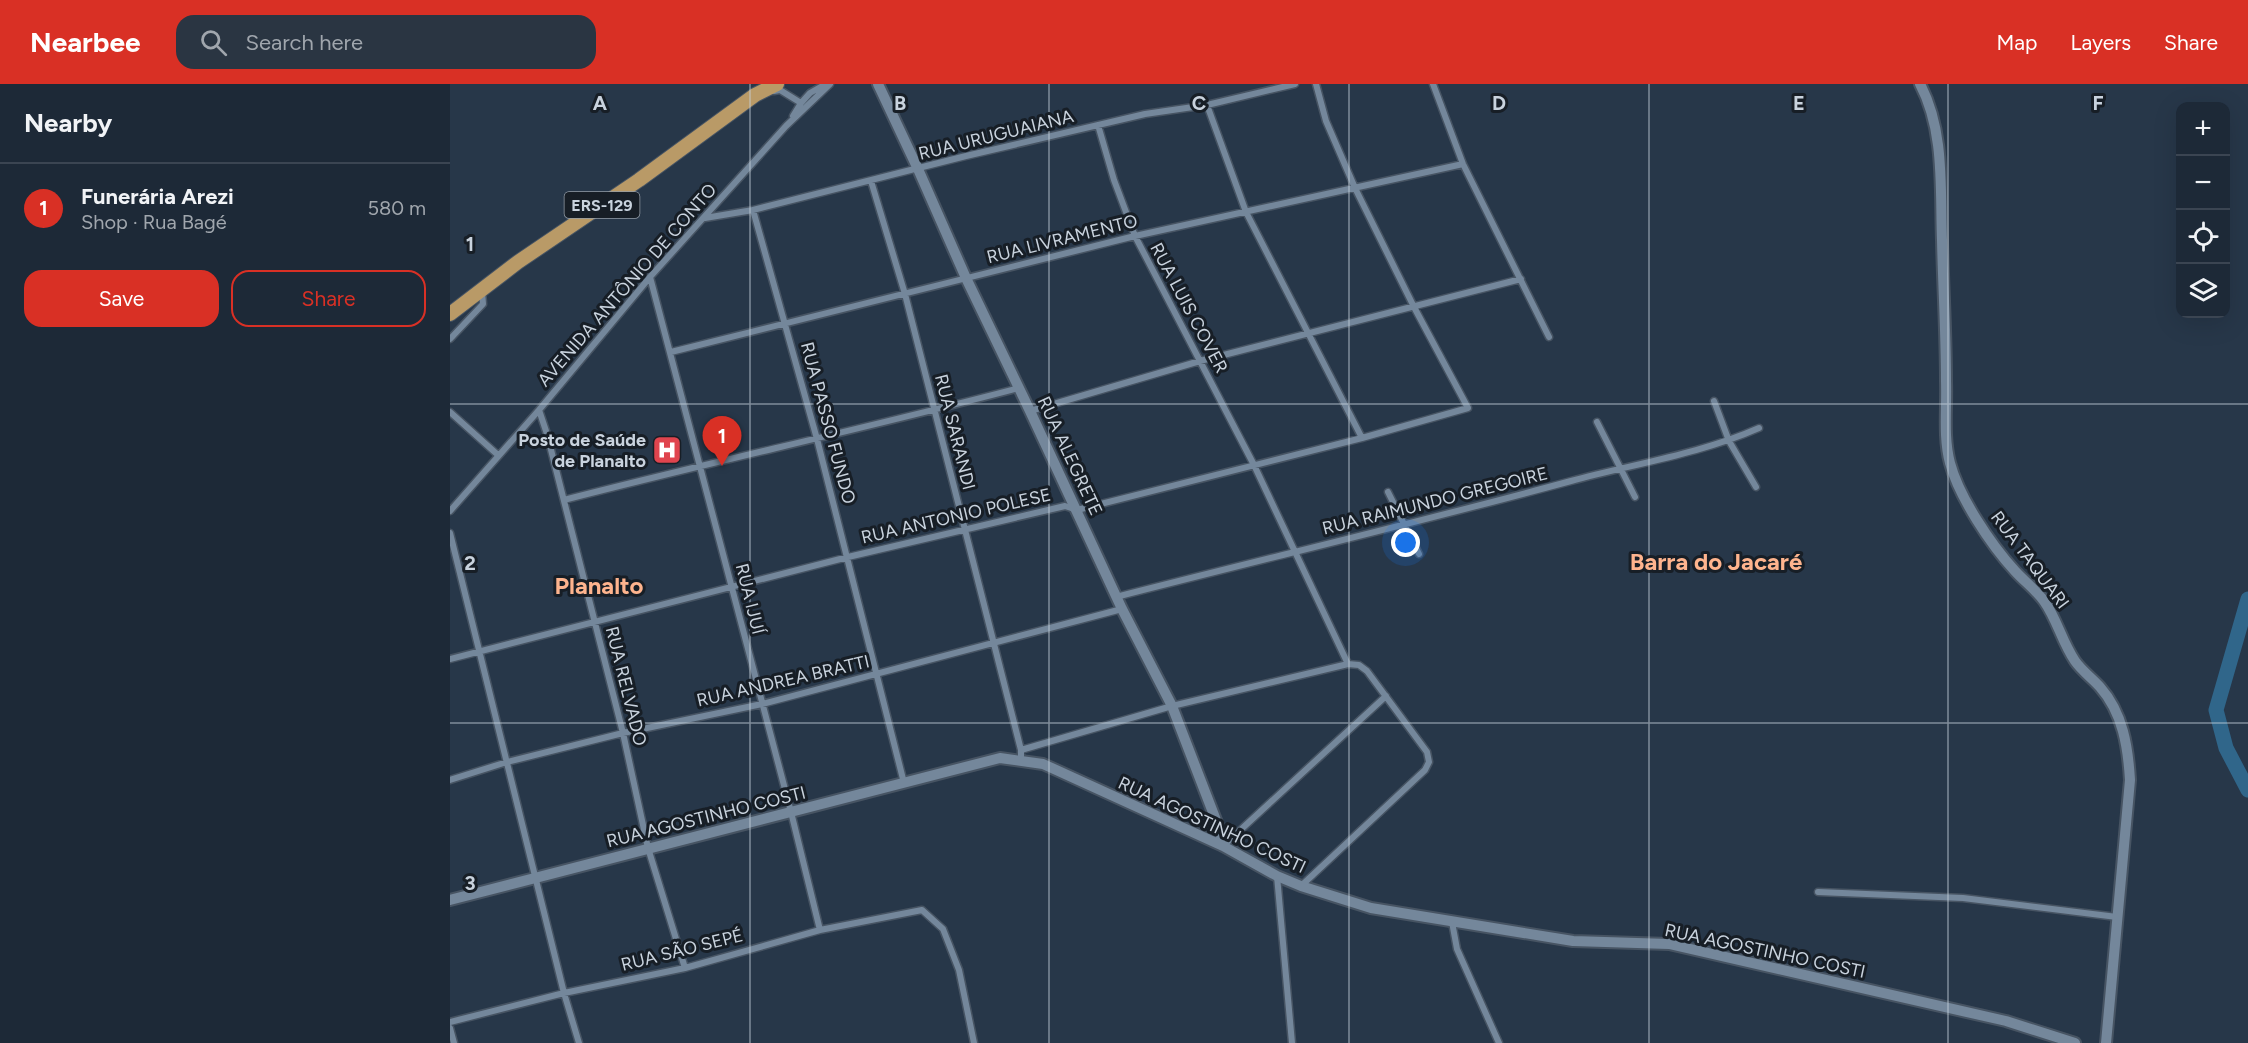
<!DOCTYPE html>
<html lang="en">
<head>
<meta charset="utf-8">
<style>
	:root { --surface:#1d2937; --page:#2a3542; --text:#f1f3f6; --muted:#a0a6ad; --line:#3b4552; --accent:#d93025 }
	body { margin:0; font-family:Figtree,sans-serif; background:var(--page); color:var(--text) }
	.controls { position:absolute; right:18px; top:18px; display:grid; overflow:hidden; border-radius:12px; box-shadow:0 6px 24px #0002 }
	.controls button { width:54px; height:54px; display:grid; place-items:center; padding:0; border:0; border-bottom:2px solid var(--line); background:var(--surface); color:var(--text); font:30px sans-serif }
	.you { position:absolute; left:956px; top:459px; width:21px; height:21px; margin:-15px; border:4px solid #fff; border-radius:50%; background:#1a73e8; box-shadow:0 0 0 9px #1a73e833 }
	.badge { display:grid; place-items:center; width:39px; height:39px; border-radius:50%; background:var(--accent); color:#fff; font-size:20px; font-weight:700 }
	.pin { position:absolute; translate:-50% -50px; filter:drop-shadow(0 2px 3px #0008) }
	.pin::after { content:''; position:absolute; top:32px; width:21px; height:18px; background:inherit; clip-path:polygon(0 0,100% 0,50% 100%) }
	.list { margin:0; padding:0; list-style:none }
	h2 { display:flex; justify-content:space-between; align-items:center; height:78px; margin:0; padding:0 24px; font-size:26px }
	h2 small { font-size:20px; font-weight:400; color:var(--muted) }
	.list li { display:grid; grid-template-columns:39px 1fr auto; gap:18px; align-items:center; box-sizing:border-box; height:90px; padding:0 24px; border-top:2px solid var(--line) }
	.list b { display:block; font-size:22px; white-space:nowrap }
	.list p { margin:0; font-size:20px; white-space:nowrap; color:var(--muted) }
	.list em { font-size:20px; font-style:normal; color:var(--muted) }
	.actions { display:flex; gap:12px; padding:18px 24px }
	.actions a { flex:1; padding:14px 0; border:2px solid var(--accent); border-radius:18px; text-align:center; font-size:21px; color:var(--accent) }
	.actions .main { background:var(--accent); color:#fff }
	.icon { flex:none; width:33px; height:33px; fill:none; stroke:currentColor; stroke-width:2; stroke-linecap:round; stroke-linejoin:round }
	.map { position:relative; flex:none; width:1798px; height:959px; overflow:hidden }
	header { display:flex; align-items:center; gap:36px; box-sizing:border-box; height:84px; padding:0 30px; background:var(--accent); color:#fff }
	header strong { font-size:28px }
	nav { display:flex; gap:33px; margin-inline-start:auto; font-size:21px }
	.search { width:420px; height:54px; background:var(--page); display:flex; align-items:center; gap:15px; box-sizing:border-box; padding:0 21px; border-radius:18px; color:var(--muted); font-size:22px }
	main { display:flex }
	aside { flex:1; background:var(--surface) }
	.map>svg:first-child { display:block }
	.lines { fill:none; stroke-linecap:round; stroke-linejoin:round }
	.river { stroke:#30668a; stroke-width:15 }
	.minor-casing { stroke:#475463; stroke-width:9 }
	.tertiary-casing { stroke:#475463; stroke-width:14 }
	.primary-casing { stroke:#475463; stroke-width:16 }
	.minor { stroke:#74879b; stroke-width:6 }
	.tertiary { stroke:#74879b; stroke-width:10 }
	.primary { stroke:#b99a67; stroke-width:14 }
	.grid { fill:none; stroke:#c9d3de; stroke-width:1.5; stroke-opacity:0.55 }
	.labels { text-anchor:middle; stroke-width:6; stroke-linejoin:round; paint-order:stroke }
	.shield { fill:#171e26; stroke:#949da7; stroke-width:1.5 }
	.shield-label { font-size:16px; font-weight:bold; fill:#c9d3de }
	.street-label { font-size:18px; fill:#c9d3de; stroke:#171e26 }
	.poi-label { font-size:18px; font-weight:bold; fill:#c9d3de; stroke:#171e26; text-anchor:end }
	.district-label { font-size:24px; font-weight:bold; fill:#feb48e; stroke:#171e26 }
	.grid-label { font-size:20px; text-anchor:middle; font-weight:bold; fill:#c9d3de; stroke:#171e26; stroke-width:6; stroke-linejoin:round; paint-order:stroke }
</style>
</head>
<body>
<header>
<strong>Nearbee</strong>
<div class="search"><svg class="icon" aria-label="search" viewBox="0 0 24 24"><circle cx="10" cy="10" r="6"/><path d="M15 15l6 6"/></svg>Search here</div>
<nav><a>Map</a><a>Layers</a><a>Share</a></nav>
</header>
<main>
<aside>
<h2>Nearby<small></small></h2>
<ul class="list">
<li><span class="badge">1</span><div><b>Funerária Arezi</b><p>Shop · Rua Bagé</p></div><em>580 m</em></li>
</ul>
<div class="actions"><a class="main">Save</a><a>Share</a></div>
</aside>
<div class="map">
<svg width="1798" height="959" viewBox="0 0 1798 959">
	<rect width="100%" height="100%" fill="#273749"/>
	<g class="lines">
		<path class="river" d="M 1798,515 L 1766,626 L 1776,664 L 1798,706"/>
		<g class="minor-casing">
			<path id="minor" d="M 983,0 L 1013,80 L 1099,253
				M 324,7 L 330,6 L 351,19 L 343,32
				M 351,19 L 360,9 L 376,0
				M 757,21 L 796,128 L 912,354
				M 648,41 L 664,96 L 685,152 L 804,381 L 898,580
				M 421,97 L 455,210 L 571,666 L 571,677
				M 303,126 L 367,355 L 454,699
				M 255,134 L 303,126 L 516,72 L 695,30 L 757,21 L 845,0
				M 200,193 L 341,728 L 370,846
				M 0,255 L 33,220 L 32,207
				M 221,268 L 685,152 L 1013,80
				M 1264,317 L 1279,357 L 1306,403
				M 89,326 L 97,350 L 173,649 L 198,764 L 235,884
				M 580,327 L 750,277 L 1071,195
				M 0,328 L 48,371
				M 1147,338 L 1185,413
				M 938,408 L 969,470
				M 114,416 C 265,377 418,344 569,304
				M 0,427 L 89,326 L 200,193 L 336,42 L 380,0
				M 0,449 L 114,909 L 129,959
				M 666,513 C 818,474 970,438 1121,397 C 1183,380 1250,370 1309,344
				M 0,575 L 398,473 L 615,422 L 627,426 L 912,354 L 1018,324 L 964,223 L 905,104 L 876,37 L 866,0
				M 571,666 L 722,622 L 898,580 L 909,581 L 917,587 L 977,668 L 979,678 L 975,686 L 851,802
				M 0,696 L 57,678 L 173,649 L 312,620 L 672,525
				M 773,762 L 936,612
				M 827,792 L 842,959
				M 1368,808 L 1513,814 L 1667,833
				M 1002,838 L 1007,865 L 1049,959
				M 0,938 L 114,909 L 235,884 L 370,846 L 472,826 L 493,845 L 509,886 L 524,959
				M 0,944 L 4,959"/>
		</g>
		<g class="tertiary-casing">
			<path id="tertiary" d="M 428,0 L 468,85 L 516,194 L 580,327 L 672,525 L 722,622 L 769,744 L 773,762
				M 1470,0 C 1495,47 1490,105 1492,156 C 1493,203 1496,250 1496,297 C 1497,324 1493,353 1500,379 C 1509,413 1541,461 1565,487 C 1574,497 1586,506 1594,517 C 1607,535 1612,558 1625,577 C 1632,587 1642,594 1650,603 C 1673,629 1678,663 1680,696 L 1656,959
				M 0,816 L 550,674 L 593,680 L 773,762 L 827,792 L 851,802 L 921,824 L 1123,857 L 1219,860 L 1556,937 L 1625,959"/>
		</g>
		<g class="primary-casing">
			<path id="primary" d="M 0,230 L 68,178 L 189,96 L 305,11 L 327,0"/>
		</g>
		<use href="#minor" class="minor"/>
		<use href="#tertiary" class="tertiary"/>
		<use href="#primary" class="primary"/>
	</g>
	<path class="grid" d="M 300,0 L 300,959M 599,0 L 599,959M 899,0 L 899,959M 1199,0 L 1199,959M 1498,0 L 1498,959M 0,320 L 1798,320M 0,639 L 1798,639"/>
	<defs>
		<g id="hospital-square" transform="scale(1.5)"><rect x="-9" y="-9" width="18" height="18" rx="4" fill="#e0444e" stroke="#171e26"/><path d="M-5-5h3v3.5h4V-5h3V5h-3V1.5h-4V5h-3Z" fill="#fff"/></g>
	</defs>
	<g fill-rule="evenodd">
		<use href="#hospital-square" x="217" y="366"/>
	</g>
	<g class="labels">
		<rect class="shield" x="114.5" y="108" width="75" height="26" rx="4.5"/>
		<g class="shield-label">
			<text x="152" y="127">ERS-129</text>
		</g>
		<g class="street-label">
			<text transform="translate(546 51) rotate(-14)" y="6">RUA URUGUAIANA</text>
			<text transform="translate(612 155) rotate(-14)" y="6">RUA LIVRAMENTO</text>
			<text transform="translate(177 201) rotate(-49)" y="6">AVENIDA ANTÔNIO DE CONTO</text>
			<text transform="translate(739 224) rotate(62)" y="6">RUA LUIS COVER</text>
			<text transform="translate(378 339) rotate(75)" y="6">RUA PASSO FUNDO</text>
			<text transform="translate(505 348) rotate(76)" y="6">RUA SARANDI</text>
			<text transform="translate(620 372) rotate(65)" y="6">RUA ALEGRETE</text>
			<text transform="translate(985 417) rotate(-14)" y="6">RUA RAIMUNDO GREGOIRE</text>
			<text transform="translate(506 432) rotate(-13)" y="6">RUA ANTONIO POLESE</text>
			<text transform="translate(1580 476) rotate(53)" y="6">RUA TAQUARI</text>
			<text transform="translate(300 515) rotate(76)" y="6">RUA IJUÍ</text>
			<text transform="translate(333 597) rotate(-13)" y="6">RUA ANDREA BRATTI</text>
			<text transform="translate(176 602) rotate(76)" y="6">RUA RELVADO</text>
			<text transform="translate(256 733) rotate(-14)" y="6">RUA AGOSTINHO COSTI</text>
			<text transform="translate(762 741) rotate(25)" y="6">RUA AGOSTINHO COSTI</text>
			<text transform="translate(232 866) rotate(-14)" y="6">RUA SÃO SEPÉ</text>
			<text transform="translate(1315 867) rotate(12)" y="6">RUA AGOSTINHO COSTI</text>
		</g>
		<g class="poi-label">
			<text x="196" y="362">Posto de Saúde<tspan x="196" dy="21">de Planalto</tspan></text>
		</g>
		<g class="district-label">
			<text x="1266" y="486">Barra do Jacaré</text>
			<text x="149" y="510">Planalto</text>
		</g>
	</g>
	<g class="grid-label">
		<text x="150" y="26">A</text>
		<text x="450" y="26">B</text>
		<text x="749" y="26">C</text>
		<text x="1049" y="26">D</text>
		<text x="1349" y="26">E</text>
		<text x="1648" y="26">F</text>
		<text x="20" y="167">1</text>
		<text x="20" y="486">2</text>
		<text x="20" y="806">3</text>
	</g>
</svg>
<div class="controls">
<button>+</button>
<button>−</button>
<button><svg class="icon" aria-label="locate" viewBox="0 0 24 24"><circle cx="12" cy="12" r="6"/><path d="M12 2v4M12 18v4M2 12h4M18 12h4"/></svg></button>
<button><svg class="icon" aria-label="layers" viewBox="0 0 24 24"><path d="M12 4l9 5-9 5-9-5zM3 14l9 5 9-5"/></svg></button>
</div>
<div class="you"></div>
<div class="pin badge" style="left:272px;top:382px">1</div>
</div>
</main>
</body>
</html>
